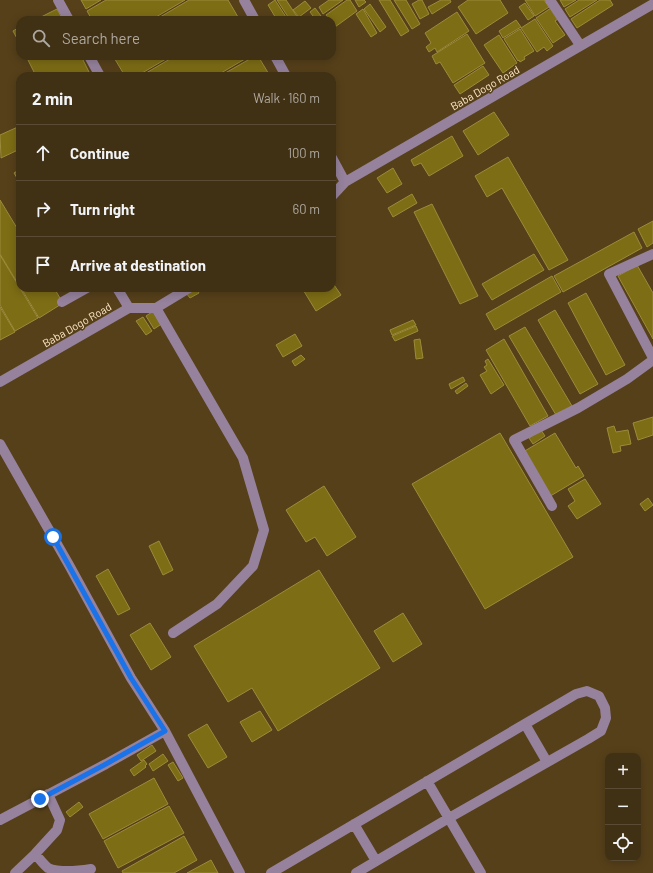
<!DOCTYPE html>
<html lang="en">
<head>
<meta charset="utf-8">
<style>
	:root { --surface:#403014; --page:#47381d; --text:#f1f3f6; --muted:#aea9a0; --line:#594b34 }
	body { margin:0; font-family:Barlow,sans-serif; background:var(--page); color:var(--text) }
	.controls { position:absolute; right:12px; bottom:12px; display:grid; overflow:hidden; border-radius:8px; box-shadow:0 2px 10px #0003 }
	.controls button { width:36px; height:36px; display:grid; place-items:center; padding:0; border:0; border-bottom:1px solid var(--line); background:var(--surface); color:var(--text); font:20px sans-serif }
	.stop { position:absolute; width:12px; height:12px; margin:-9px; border:3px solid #1a73e8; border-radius:50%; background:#fff }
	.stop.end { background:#1a73e8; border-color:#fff; box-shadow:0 1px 4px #0008 }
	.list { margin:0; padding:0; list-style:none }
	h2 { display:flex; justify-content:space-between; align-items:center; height:52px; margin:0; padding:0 16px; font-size:17px }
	h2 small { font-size:13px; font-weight:400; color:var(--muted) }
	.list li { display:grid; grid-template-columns:26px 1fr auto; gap:12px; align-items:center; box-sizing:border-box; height:56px; padding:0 16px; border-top:1px solid var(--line) }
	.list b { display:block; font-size:15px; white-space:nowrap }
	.list em { font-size:13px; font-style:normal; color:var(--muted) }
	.icon { flex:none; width:22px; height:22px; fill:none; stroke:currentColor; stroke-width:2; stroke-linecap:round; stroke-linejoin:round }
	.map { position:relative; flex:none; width:653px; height:873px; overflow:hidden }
	.search { position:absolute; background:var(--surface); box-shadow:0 2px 10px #0003; left:16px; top:16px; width:320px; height:44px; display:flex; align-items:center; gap:10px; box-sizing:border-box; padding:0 14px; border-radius:12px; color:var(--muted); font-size:15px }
	.panel { position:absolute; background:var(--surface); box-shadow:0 2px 10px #0003; left:16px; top:72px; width:320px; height:220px; border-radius:12px }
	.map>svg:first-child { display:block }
	.building { fill:#7d6d15; stroke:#9b8b3a }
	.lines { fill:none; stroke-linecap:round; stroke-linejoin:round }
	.minor { stroke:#96829d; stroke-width:10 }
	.route { stroke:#1a73e8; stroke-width:5 }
	.labels { text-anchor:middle; stroke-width:3; stroke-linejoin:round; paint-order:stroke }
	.street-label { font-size:11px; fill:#fce5c3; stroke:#56401a }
</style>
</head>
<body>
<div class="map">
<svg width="653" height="873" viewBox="0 0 653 873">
	<rect width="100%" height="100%" fill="#56401a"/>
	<path class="building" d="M 81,0 L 101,0 L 86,9 Z
		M 106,0 L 185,0 L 151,20 L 92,20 L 87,11 Z
		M 189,0 L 228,0 L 238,17 L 232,20 L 155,20 Z
		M 275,0 L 288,20 L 277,20 L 268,5 Z
		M 277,0 L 286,0 L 298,18 L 294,20 L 290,20 Z
		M 329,0 L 343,0 L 323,14 L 319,7 Z
		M 347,0 L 350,0 L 357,11 L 335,27 L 332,23 L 332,20 L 330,20 L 326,15 Z
		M 355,0 L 364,0 L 366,2 L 359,7 Z
		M 379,0 L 390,0 L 409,31 L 401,36 Z
		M 394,0 L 406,0 L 420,24 L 412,29 Z
		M 419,0 L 422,0 L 429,14 L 420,19 L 412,4 Z
		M 441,0 L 450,0 L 451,2 L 432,14 L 428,7 Z
		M 468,0 L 500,0 L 508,13 L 476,34 L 458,7 Z
		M 525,0 L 544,0 L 549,7 L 535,16 Z
		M 560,0 L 576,0 L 564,7 Z
		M 579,0 L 597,0 L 570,17 L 565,9 Z
		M 600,0 L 610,0 L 613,5 L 577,28 L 571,19 Z
		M 305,1 L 311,8 L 299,17 L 293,10 Z
		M 525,3 L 534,16 L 528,20 L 519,7 Z
		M 370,4 L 386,27 L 380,32 L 364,9 Z
		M 315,8 L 324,20 L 316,20 L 310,12 Z
		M 551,8 L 558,19 L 555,21 L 565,35 L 553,43 L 536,18 Z
		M 57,9 L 63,20 L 35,20 Z
		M 363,9 L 377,33 L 371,37 L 356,14 Z
		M 457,12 L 469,31 L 437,52 L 435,48 L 429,52 L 426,47 L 431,43 L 425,33 Z
		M 535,19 L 553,46 L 547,51 L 544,47 L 537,52 L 521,28 Z
		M 516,20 L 521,27 L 503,38 L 499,31 Z
		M 20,27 L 20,44 L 13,31 Z
		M 520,29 L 534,51 L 524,57 L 525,59 L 520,62 L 519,60 L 518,61 L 504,39 Z
		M 467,34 L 485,63 L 453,83 L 440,62 L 436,64 L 432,56 Z
		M 499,35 L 517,63 L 503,73 L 484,45 Z
		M 26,56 L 81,56 L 91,76 L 36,76 Z
		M 113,56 L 171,56 L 137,76 L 125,76 Z
		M 175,56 L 250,56 L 216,76 L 141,76 Z
		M 255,56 L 258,56 L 270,76 L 220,76 Z
		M 483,66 L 489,75 L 460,94 L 454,85 Z
		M 494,112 L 509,135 L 478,155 L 463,131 Z
		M 20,126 L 20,149 L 1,158 L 0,135 Z
		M 452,136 L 463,156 L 429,176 L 421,163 L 414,166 L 411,160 Z
		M 508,157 L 568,260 L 549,270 L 502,188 L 487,197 L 475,176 Z
		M 393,168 L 402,184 L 387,193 L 377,178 Z
		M 20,169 L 20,183 L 14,173 Z
		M 412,194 L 417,203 L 393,217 L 388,208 Z
		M 0,200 L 20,233 L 20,287 L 0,254 Z
		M 432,204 L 478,296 L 460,304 L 414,212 Z
		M 653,221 L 653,243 L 647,247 L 638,229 Z
		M 634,232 L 642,248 L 563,292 L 554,276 Z
		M 534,254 L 544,270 L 492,300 L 482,284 Z
		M 0,255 L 38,318 L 15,331 L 0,305 Z
		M 637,265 L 653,293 L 653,339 L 618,276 Z
		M 552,276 L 561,292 L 495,330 L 486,314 Z
		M 332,282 L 341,295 L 316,311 L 302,288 L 332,288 Z
		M 21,288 L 54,288 L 63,303 L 39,318 Z
		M 195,288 L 196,288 L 199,293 L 190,298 L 186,293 Z
		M 586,293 L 625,365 L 606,375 L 568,303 Z
		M 0,307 L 15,332 L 0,340 Z
		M 155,310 L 163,323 L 154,329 L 146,316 Z
		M 555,310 L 598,384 L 580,394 L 538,320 Z
		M 143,317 L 152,331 L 146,335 L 136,321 Z
		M 413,320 L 416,325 L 392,335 L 390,330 Z
		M 416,326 L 418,331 L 395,341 L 392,336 Z
		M 525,327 L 572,406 L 556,415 L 509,336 Z
		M 295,334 L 302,346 L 283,357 L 276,345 Z
		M 420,339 L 423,358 L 416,359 L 414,340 Z
		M 504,339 L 548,416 L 530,426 L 486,350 Z
		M 301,355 L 305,359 L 295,366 L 292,361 Z
		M 488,359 L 504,385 L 491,394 L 480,375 L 487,371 L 484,367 L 487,365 L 485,361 Z
		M 463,377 L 465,381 L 451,389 L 449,384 Z
		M 466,383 L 468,386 L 457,394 L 455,391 Z
		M 653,417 L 653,435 L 638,440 L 633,423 Z
		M 614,426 L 616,432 L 628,430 L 631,444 L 620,446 L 621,451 L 613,453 L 607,428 Z
		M 541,430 L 545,436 L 533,444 L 529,438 Z
		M 500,433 L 573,557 L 485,609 L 412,484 Z
		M 555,433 L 576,468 L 578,466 L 584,476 L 547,498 L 523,452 Z
		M 585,479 L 601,504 L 577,519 L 568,506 L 575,501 L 568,489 Z
		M 324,486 L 356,537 L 327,556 L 315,537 L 306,542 L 286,510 Z
		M 648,498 L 653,505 L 645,511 L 640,504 Z
		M 159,541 L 173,570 L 163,575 L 149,546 Z
		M 108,569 L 130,609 L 118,615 L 96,576 Z
		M 319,570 L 380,668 L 278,731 L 252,688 L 228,702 L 194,646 Z
		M 403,613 L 422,644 L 393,662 L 374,631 Z
		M 150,623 L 171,657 L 151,670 L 130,635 Z
		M 260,711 L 272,730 L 252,742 L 240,722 Z
		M 207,724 L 227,757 L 208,768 L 188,735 Z
		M 152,745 L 156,751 L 141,761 L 137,755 Z
		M 163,754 L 168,761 L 153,771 L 149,764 Z
		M 144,760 L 147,764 L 145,766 L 146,767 L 134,776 L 130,770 Z
		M 173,762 L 183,778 L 178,781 L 168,765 Z
		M 154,778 L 168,804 L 103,839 L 89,814 Z
		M 79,802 L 83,807 L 70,817 L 66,812 Z
		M 169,806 L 184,833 L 118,868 L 104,841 Z
		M 184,836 L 197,860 L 174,873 L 123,873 L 122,871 Z
		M 211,860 L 218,873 L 187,873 Z"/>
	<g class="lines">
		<path class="minor" d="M 58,0 L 69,20
			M 244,0 L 255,20
			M 550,0 L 580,45
			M 89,56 L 100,76
			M 275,56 L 286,76
			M 332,158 L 345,182
			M 332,196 L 345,182 L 653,4
			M 653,254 L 609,274 L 653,358
			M 117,288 L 129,308
			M 62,302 L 87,288
			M 156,308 L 243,458 L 264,530 L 253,566 L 217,604 L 173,633
			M 0,382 L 129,308 L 156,308 L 189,288
			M 0,444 L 69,565 L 131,678 L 165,731 L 240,873
			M 552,506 L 514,440 L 578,408 L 627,379 L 653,360
			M 525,724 L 547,762
			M 427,781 L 481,873
			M 0,820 L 106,764 L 165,731
			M 354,824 L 376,861
			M 35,854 C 39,858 43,864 48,868 C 60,873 78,871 91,869
			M 15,873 L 35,854 L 57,830 L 60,820 L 48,794
			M 271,873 L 576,694 L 587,691 L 599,696 L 605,708 L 606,718 L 601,731 L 588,739 L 449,818 L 356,873"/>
	</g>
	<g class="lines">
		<path class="route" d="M 40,799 L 106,764 L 165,731 L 131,678 L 53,537"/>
	</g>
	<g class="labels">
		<g class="street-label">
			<text transform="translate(485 88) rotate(-30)" y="4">Baba Dogo Road</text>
			<text transform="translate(77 325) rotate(-30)" y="4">Baba Dogo Road</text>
		</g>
	</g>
</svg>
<div class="controls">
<button>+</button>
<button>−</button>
<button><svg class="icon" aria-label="locate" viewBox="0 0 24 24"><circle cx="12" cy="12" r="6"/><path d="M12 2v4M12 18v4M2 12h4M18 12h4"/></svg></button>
</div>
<div class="stop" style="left:53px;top:537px"></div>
<div class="stop end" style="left:40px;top:799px"></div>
<div class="search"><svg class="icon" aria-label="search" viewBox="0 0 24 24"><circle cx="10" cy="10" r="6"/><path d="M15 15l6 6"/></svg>Search here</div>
<section class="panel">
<h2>2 min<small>Walk · 160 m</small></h2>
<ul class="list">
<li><svg class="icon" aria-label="ahead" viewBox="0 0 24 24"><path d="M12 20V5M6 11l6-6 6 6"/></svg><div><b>Continue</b></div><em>100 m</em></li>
<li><svg class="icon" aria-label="right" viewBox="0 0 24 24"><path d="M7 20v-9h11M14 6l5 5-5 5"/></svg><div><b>Turn right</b></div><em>60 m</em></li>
<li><svg class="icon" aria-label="arrive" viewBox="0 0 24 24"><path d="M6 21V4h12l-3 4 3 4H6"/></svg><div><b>Arrive at destination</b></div></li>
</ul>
</section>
</div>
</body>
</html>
